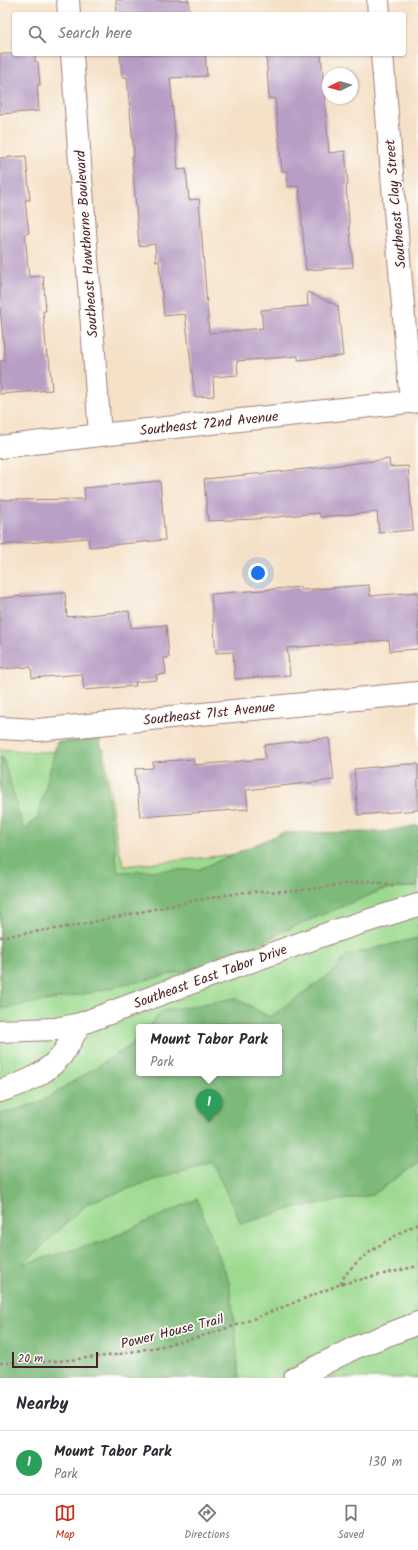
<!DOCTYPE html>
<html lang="en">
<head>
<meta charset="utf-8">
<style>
	:root { --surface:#fff; --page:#f2f2f3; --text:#2b2b33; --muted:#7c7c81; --line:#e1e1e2; --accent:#c8321e }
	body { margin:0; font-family:Kalam,sans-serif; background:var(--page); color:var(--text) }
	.compass { position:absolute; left:322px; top:68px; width:36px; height:36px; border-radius:50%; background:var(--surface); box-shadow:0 1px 3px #0004; rotate:265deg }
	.scale { position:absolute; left:12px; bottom:10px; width:86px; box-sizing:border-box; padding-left:4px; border:2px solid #4a1f2b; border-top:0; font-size:11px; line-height:14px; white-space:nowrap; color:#4a1f2b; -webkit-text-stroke:3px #fdfcf7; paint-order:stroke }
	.you { position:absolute; left:258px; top:573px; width:14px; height:14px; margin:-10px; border:3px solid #fff; border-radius:50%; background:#1a73e8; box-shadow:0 0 0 6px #1a73e833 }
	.badge { display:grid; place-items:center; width:26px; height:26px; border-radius:50%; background:var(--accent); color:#fff; font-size:13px; font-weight:700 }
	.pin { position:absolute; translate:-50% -33px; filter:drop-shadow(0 1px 2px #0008) }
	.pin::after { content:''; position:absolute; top:21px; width:14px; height:12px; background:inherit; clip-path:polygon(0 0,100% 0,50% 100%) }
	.popup { position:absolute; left:136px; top:1024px; width:146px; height:52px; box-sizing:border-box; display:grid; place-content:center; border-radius:4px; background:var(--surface); filter:drop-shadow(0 1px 3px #0005); font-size:13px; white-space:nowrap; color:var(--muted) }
	.popup b { font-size:15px; color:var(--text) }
	.popup::after { content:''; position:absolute; left:50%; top:100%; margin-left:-8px; border:8px solid transparent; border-top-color:var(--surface) }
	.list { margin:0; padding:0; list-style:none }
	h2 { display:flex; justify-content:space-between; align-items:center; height:52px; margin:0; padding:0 16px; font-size:17px }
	h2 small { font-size:13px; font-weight:400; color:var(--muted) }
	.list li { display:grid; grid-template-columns:26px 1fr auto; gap:12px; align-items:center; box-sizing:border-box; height:64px; padding:0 16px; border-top:1px solid var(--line) }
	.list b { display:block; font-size:15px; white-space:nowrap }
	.list p { margin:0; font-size:13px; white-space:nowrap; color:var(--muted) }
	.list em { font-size:13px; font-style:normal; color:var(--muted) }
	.icon { flex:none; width:22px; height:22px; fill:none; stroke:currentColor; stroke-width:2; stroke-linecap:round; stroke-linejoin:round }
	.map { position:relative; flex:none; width:418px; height:1378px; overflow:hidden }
	.search { position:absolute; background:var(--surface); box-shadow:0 1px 3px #0004; left:12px; right:12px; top:12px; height:44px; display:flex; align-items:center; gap:10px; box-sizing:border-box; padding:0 14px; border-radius:4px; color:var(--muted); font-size:15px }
	.sheet { height:116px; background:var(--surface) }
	nav { display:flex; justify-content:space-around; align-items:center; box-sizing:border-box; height:56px; border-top:1px solid var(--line); background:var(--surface); font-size:11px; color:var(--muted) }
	nav a { display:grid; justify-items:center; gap:2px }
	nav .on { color:var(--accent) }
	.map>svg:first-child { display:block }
	.green { fill:#9cda8f; stroke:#737c5d; fill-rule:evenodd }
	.forest { fill:#7dba7a; stroke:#646c52 }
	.building { fill:#b79ec5 }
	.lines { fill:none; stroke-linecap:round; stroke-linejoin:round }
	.minor-casing { stroke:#a0807a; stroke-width:24 }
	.path { stroke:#a0807a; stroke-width:2.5; stroke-dasharray:3 3; stroke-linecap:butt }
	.minor { stroke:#fff; stroke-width:22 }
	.labels { text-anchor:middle; stroke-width:3.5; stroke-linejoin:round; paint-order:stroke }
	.street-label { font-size:14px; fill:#4a1f2b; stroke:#fdfcf7 }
</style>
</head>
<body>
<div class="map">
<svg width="418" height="1378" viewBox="0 0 418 1378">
	<rect width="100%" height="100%" fill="#fdfcf7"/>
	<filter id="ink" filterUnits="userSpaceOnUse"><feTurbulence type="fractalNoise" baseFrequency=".025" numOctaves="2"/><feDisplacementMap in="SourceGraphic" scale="8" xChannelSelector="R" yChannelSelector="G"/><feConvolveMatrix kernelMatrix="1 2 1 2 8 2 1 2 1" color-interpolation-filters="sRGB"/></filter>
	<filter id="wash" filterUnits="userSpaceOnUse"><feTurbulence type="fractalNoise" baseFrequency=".012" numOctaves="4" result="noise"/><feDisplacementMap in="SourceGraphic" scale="16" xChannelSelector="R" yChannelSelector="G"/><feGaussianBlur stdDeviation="0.9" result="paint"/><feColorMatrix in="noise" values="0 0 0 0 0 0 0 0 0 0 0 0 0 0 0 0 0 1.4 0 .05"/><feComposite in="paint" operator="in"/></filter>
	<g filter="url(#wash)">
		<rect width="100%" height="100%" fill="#f5e1c8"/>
		<path class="green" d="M 0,749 L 40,752 L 104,749 L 118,847 L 124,866 L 418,835 L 418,1378 L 0,1378 ZM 139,1027 L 279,1027 L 279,1073 L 139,1073 Z"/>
		<path class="forest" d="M 100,739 L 118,872 L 200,869 L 282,833 L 383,832 L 418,825 L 418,886 L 382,890 L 291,928 L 215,964 L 85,994 L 0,1009 L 0,758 L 3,758 L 24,830 L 38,817 L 57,742 Z
			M 418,938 L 418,1162 L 373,1195 L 296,1207 L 241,1224 L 211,1160 L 88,1203 L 23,1264 L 104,1241 L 197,1199 L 229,1282 L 235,1327 L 239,1378 L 0,1378 L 0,1114 L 39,1103 L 130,1046 L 139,1036 L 139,1073 L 279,1073 L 279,1027 L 148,1027 L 162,1011 L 236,998 L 270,1017 L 334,971 L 347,955 Z"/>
		<g id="blocks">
			<path class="building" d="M 116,0 L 189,0 L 189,14 L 117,14 Z
				M 0,54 L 35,54 L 35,62 L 38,62 L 40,85 L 37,85 L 39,111 L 0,114 Z
				M 120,54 L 205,54 L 207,76 L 170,78 L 178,170 L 186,169 L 189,200 L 199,199 L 209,333 L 263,328 L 261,310 L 308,306 L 307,292 L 338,306 L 343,356 L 298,360 L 298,356 L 237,361 L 238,375 L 213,377 L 214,396 L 195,397 L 185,314 L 164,316 L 159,261 L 156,262 L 155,244 L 139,246 L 132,156 L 134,156 L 127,77 L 122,77 Z
				M 266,54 L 321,54 L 329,153 L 345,151 L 348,185 L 346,186 L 353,267 L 306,270 L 299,186 L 288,187 L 287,171 L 282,171 L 275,98 L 269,99 Z
				M 26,156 L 30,200 L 25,200 L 29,233 L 25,234 L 29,277 L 43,276 L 46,311 L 43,311 L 47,357 L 49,357 L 52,390 L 0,394 L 0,361 L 5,361 L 0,307 L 0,158 Z
				M 389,459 L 390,467 L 408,466 L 413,530 L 379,533 L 377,512 L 320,517 L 319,513 L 255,519 L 208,521 L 204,479 L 316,468 Z
				M 160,481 L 165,540 L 89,547 L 88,538 L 0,545 L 0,500 L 85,499 L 84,488 Z
				M 369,585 L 370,596 L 418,592 L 418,649 L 390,651 L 389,640 L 287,648 L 290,675 L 235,679 L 233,652 L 216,653 L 211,594 L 301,587 L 301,590 Z
				M 65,593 L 67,617 L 129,611 L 131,628 L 166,625 L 169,658 L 164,658 L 166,674 L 156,675 L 157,680 L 135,682 L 136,686 L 84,690 L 82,674 L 32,678 L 31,667 L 0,669 L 0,598 Z
				M 329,738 L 334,780 L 246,790 L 248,809 L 140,817 L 135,769 L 153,768 L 153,762 L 193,759 L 194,765 L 265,759 L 264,745 Z
				M 407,764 L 418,764 L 418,810 L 358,815 L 354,769 Z"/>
		</g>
	</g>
	<g filter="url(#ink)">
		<use href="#blocks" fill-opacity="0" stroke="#a0807a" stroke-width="1"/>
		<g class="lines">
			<g class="minor-casing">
				<path id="minor" d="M 68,0 L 69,14
					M 378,0 L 379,14
					M 72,54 L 100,435
					M 382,54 L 411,402
					M 0,447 L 100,435 L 418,401
					M 0,728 L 37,730 L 418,693
					M 0,1031 L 55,1029 L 80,1024 L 174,989 L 332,932 L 418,905
					M 0,1091 C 22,1084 43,1076 59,1058 C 68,1049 73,1035 80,1024
					M 295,1378 L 354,1348 L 418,1323"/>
			</g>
			<path class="path" d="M 0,937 L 74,926 L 197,900 L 246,892 L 296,891 L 369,881 L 390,884 L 393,886
				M 341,1284 C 348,1260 397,1235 418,1223
				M 0,1363 L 59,1361 L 115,1355 L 157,1347 L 199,1337 L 240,1324 L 341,1284 L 418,1266"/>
			<use href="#minor" class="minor"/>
		</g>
	</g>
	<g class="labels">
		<g class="street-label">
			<text transform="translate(395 204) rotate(-95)" y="5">Southeast Clay Street</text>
			<text transform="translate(86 244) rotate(-94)" y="5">Southeast Hawthorne Boulevard</text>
			<text transform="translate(209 423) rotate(-6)" y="5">Southeast 72nd Avenue</text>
			<text transform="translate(209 713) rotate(-6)" y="5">Southeast 71st Avenue</text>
			<text transform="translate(210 976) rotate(-20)" y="5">Southeast East Tabor Drive</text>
			<text transform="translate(172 1331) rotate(-14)" y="5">Power House Trail</text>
		</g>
	</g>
</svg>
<svg class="compass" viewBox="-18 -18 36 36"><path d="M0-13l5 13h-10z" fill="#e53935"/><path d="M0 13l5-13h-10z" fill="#7c7c81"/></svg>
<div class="scale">20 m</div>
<div class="you"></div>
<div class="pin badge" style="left:209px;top:1122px;background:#2e9e5b">1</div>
<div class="popup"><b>Mount Tabor Park</b>Park</div>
<div class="search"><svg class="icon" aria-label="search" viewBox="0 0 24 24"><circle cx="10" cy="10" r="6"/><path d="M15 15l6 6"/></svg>Search here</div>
</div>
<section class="sheet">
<h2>Nearby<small></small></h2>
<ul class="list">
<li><span class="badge" style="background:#2e9e5b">1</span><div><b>Mount Tabor Park</b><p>Park</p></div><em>130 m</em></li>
</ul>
</section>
<nav>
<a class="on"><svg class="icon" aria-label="map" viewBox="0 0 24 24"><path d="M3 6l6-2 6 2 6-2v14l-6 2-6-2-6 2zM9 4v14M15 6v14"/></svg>Map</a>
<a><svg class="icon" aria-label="directions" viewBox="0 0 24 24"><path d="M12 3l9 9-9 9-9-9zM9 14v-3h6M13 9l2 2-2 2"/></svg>Directions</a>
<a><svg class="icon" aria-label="saved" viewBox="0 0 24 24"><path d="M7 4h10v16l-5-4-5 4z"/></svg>Saved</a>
</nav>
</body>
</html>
